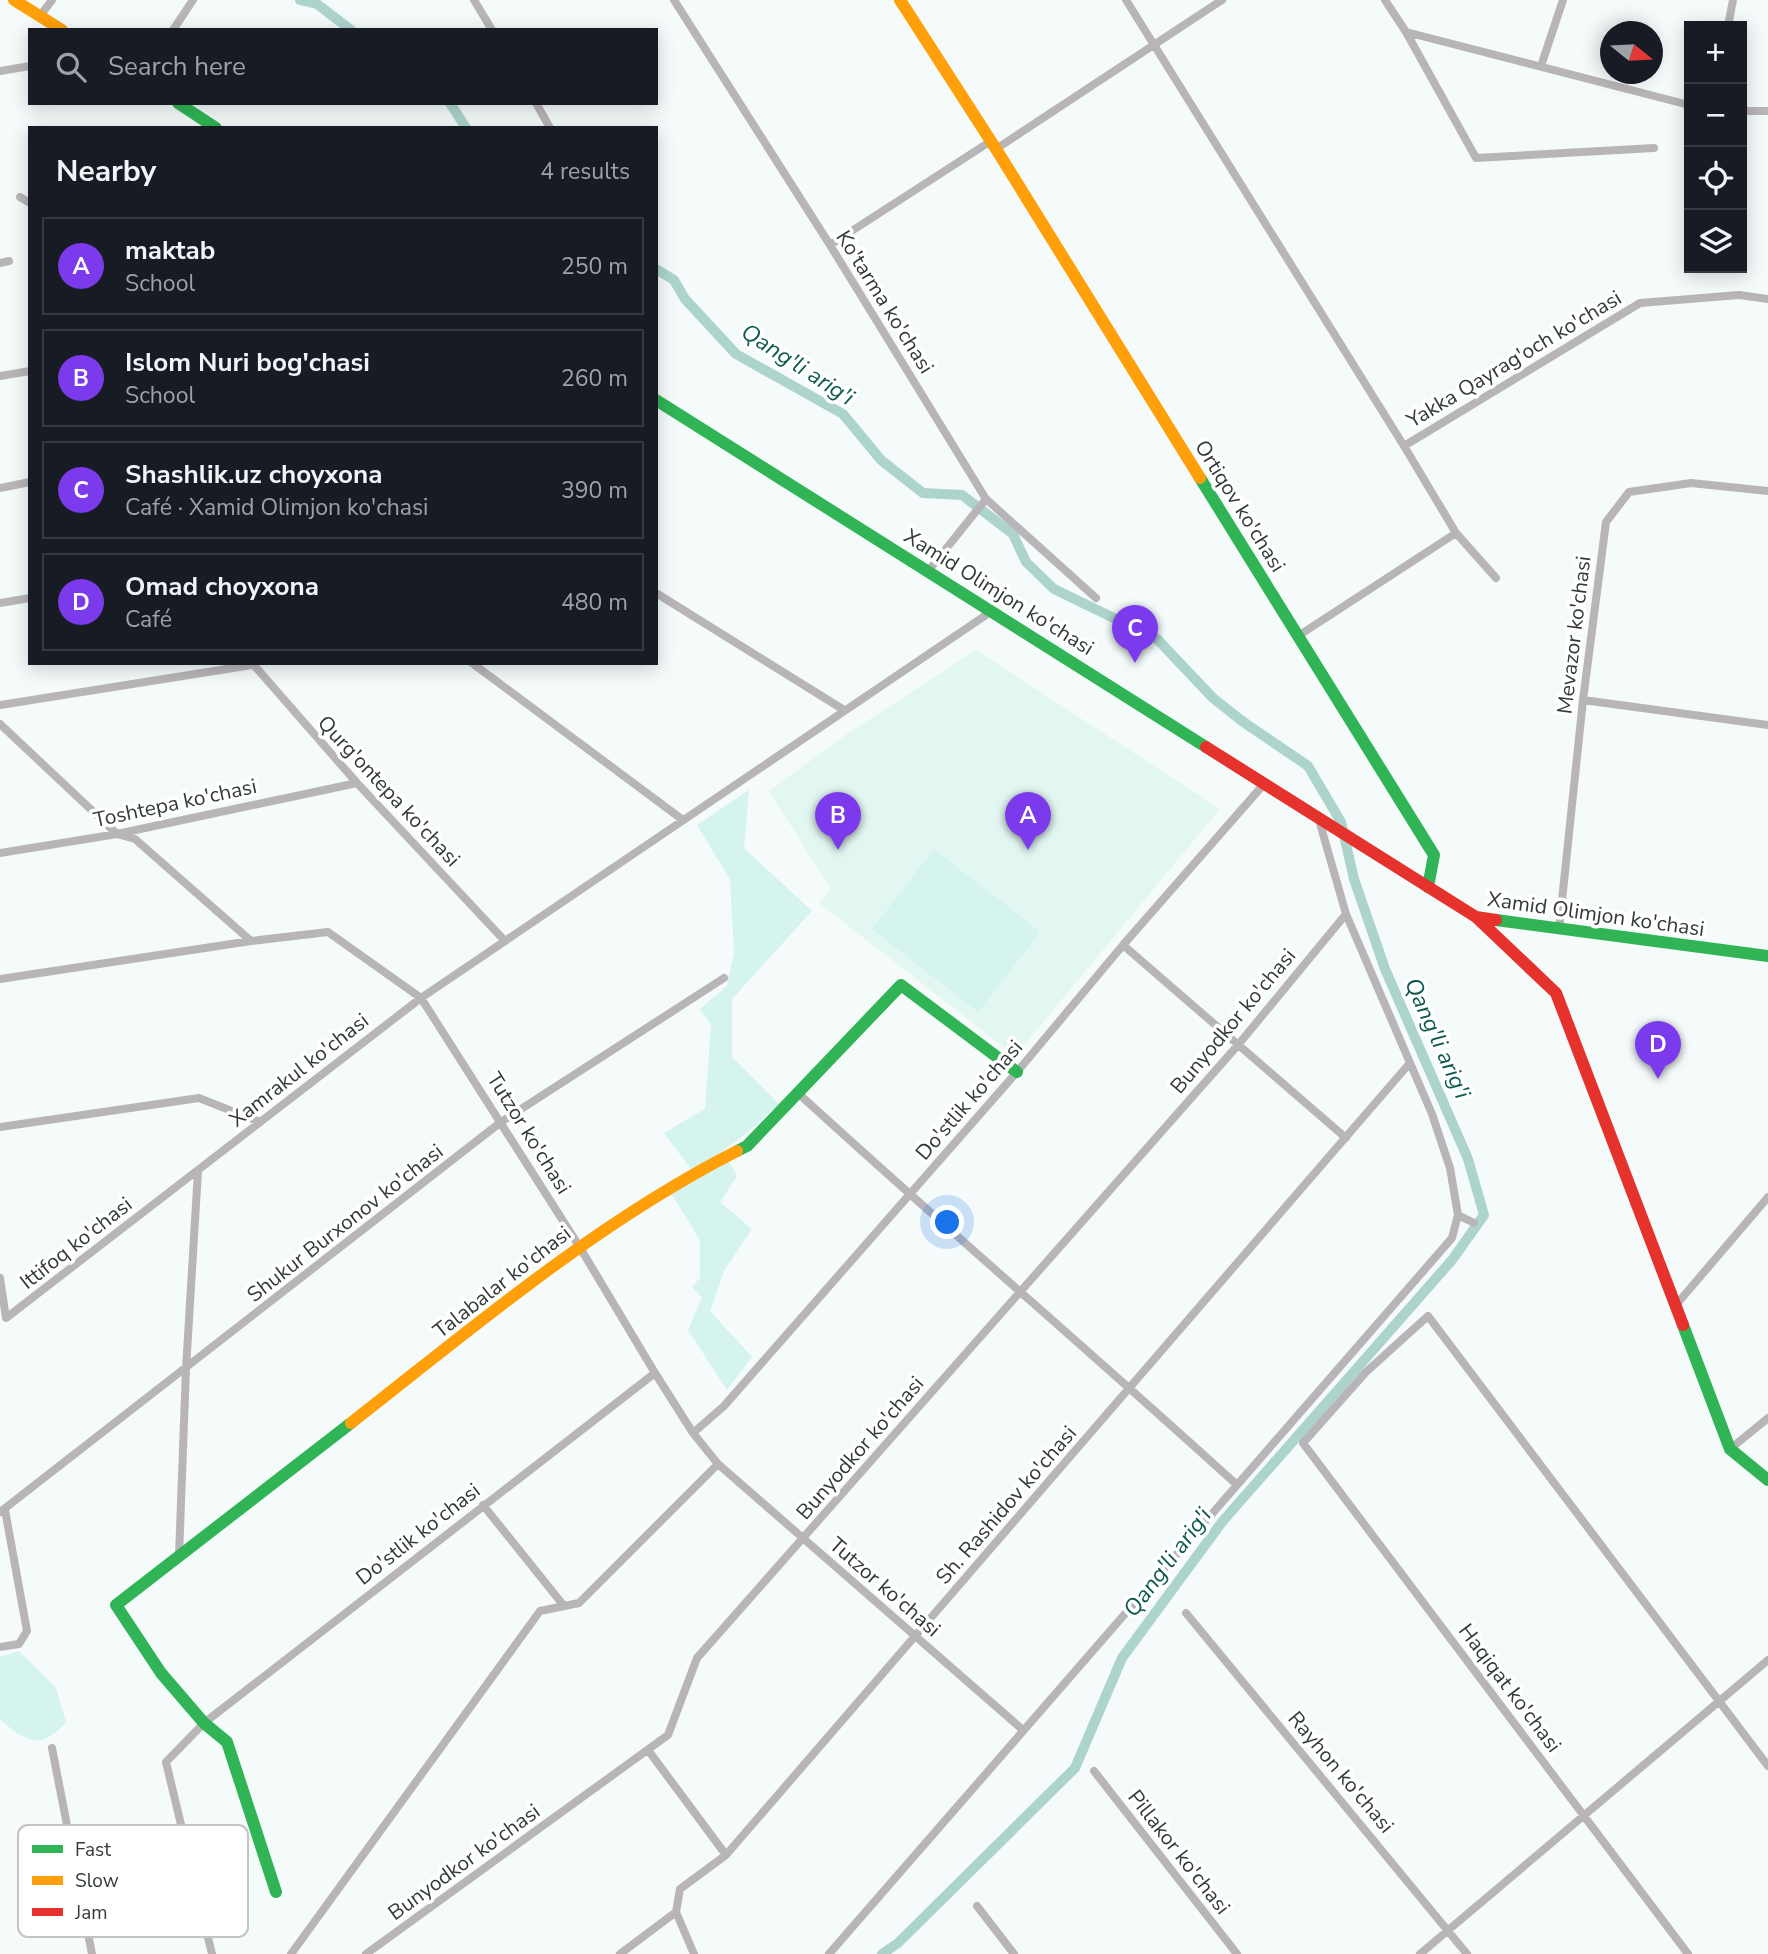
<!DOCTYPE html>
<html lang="en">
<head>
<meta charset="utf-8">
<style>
	:root { --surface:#171b24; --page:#242831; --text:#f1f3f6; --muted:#9ea1a6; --line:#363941; --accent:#7c3aed }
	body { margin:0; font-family:"Nunito Sans",sans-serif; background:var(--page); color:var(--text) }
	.controls { position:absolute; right:21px; top:21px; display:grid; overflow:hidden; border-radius:0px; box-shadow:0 4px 18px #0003 }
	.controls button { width:63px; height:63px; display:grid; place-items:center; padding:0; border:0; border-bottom:2px solid var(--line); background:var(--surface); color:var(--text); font:35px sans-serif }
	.compass { position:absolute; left:1600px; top:21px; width:63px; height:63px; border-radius:50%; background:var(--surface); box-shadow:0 4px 18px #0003; rotate:108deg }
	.you { position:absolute; left:948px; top:1223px; width:24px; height:24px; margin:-18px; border:5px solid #fff; border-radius:50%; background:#1a73e8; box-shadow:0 0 0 10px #1a73e833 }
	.badge { display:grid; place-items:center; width:46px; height:46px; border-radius:50%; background:var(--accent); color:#fff; font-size:23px; font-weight:700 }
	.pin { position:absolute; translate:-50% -58px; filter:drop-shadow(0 2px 4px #0008) }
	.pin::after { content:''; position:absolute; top:37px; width:24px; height:21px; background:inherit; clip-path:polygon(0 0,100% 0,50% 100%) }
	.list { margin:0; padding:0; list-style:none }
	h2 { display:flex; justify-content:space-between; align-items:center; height:91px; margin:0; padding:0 28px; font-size:30px }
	h2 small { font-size:23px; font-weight:400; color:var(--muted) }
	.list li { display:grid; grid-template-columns:46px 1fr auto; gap:21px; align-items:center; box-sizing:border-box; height:98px; margin:0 14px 14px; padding:0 14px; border:2px solid var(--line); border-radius:0px }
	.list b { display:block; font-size:26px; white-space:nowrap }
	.list p { margin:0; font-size:23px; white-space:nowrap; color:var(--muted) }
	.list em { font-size:23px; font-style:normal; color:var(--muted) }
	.icon { flex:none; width:38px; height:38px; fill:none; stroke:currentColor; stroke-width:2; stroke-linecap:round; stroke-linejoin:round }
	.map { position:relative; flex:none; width:1768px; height:1954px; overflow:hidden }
	.search { position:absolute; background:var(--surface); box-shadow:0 4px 18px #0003; left:28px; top:28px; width:630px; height:77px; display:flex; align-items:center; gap:18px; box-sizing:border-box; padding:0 24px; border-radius:0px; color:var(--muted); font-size:26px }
	.panel { position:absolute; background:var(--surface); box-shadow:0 4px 18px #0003; left:28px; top:126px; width:630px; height:539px; border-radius:0px }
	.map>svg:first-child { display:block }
	.built { fill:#e2f6f2 }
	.green { fill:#d4f4ed }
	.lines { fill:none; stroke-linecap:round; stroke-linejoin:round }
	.canal { stroke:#acd4cc; stroke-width:10 }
	.street { stroke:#b8b5b9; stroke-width:8 }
	.fast { stroke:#30b455; stroke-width:12 }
	.slow { stroke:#ff9f0a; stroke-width:12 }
	.jam { stroke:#e5322d; stroke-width:12 }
	.labels { text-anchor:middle; stroke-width:7; stroke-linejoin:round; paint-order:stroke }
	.street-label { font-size:21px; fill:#333b39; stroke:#fff }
	.water-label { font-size:23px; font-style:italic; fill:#0f5a4f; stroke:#fff }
	.key { fill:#fff; stroke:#c2c4c4; stroke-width:2 }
	.key-label { font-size:19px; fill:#333b39 }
</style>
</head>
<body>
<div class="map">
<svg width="1768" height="1954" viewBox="0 0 1768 1954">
	<rect width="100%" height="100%" fill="#f4fbfa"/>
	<path class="built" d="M 976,650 L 1220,809 L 1015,1056 L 819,903 L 831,889 L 769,791 L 844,736 Z"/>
	<path class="green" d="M 749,790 L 744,848 L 812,911 L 732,999 L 732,1057 L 779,1104 C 751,1129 726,1153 691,1169 L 664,1133 L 705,1109 L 711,1025 L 700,1009 L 727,986 L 734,953 L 730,879 L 697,825 Z
		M 934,849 L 1040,932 L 978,1012 L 872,929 Z
		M 729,1162 L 737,1176 L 720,1202 L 752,1229 L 724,1271 L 710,1311 L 752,1357 L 727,1390 L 688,1330 L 702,1298 L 692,1287 L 700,1278 L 700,1240 L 671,1193 L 685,1183 Z
		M 19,1651 L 56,1688 L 66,1722 C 41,1751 25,1742 0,1719 L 0,1657 Z"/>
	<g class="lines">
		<path class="canal" d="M 300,0 L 317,4 L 351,30
			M 450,103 L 466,128
			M 656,269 L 674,280 L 685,299 L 736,354 L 843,414 L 881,460 L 923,493 L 962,495 L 1013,534 L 1026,562 L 1054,589 L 1157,639 L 1213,698 L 1242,721 L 1308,766 L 1341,822 L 1354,879 L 1385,969 L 1468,1159 L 1484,1215 L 1452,1260 L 1222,1522 L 1122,1658 L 1075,1768 L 898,1943 L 882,1954"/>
		<path class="street" d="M 474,0 L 492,30
			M 674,0 L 830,245 L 986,499 L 1096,598
			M 1126,0 L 1404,446 L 1456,533 L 1496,578
			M 1385,0 L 1406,32 L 1476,158 L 1654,148
			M 40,16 L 52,0
			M 1728,26 L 1733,0
			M 173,30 L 193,0
			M 1406,32 L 1689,105
			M 1541,66 L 1563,0
			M 0,71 L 30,66
			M 536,103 L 550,128
			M 1742,111 L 1768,111
			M 996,149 L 1222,0
			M 20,197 L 30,203
			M 830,245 L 991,141
			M 0,263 L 9,261
			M 0,376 L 30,371
			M 1404,446 L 1640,303 L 1739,295 L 1768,299
			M 0,488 L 30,482
			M 929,570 L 986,499
			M 656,593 L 844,710
			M 0,603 L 30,598
			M 1298,636 L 1456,533
			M 252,663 L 357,783 L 504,940
			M 472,663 L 683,820
			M 1583,700 L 1768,725
			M 0,705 L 252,665
			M 0,724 L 117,834 L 135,839 L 251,941
			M 1319,820 L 1346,914 L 1432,1114 L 1450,1168 L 1458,1215 L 1474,1223
			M 0,853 L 117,834 L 357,783
			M 1559,929 L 1583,700 L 1606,522 L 1629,492 L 1691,483 L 1768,491
			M 1123,945 L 1346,1138
			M 0,979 L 251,941 L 328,932 L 421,998 L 579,1246 L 655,1373 L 693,1433 L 718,1464 L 1023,1730
			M 799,1094 C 943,1226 1092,1353 1237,1485
			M 0,1127 L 199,1098 L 260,1122
			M 0,1278 L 6,1318 L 421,998 L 992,611
			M 1676,1305 L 1768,1197
			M 693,1433 L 724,1406 L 1017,1072 L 1123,945 L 1264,784
			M 1730,1449 L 1768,1418
			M 483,1505 L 564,1606
			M 0,1512 L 501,1122 L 724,978
			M 179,1556 L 186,1369 L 198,1171
			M 1186,1613 L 1467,1954
			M 0,1647 L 19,1644 L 27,1631 L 5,1510
			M 52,1748 L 92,1954
			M 648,1750 L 726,1855
			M 1094,1771 L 1237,1954
			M 977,1906 L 1014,1954
			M 676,1912 L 694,1954
			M 212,1954 L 166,1762 L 204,1723 L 655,1373
			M 291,1954 L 540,1611 L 579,1603 L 718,1464
			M 366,1954 L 668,1735 L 697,1658 L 1238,1045 L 1346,914
			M 620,1954 L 676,1912 L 680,1889 L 726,1855 L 1409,1064
			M 829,1954 L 1452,1238 L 1458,1215
			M 1420,1954 L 1768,1660
			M 1688,1954 L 1303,1443 L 1366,1372 L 1428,1316 L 1768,1766"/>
		<path class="fast" d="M 178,103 L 216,128
			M 656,400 L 1206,747
			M 1200,478 L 1434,855 L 1428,887
			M 1496,920 L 1768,956
			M 737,1151 L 747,1146 L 901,985 L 1017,1072
			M 1683,1325 L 1730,1449 L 1768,1480
			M 276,1892 L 227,1742 L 204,1723 L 161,1673 L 116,1605 L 351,1423"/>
		<path class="slow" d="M 14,0 L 62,30
			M 900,0 L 996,149 L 1200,478
			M 351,1423 C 475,1326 596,1223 737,1151"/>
		<path class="jam" d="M 1206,747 L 1476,917 L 1496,920
			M 1476,917 L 1556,993 L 1683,1325"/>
	</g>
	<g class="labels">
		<g class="street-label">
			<text transform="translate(885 302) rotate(58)" y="7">Ko'tarma ko'chasi</text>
			<text transform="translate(1514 359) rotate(-31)" y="7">Yakka Qayrag'och ko'chasi</text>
			<text transform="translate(1240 506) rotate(58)" y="7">Ortiqov ko'chasi</text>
			<text transform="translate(999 592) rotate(32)" y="7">Xamid Olimjon ko'chasi</text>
			<text transform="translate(1574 635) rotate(-83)" y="7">Mevazor ko'chasi</text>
			<text transform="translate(389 791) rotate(47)" y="7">Qurg'ontepa ko'chasi</text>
			<text transform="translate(175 803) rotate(-12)" y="7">Toshtepa ko'chasi</text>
			<text transform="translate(1596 914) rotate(8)" y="7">Xamid Olimjon ko'chasi</text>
			<text transform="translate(1233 1021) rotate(-50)" y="7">Bunyodkor ko'chasi</text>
			<text transform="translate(299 1070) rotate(-38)" y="7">Xamrakul ko'chasi</text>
			<text transform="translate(969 1100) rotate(-49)" y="7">Do'stlik ko'chasi</text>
			<text transform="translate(529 1133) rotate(58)" y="7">Tutzor ko'chasi</text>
			<text transform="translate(345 1223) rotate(-38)" y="7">Shukur Burxonov ko'chasi</text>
			<text transform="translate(76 1243) rotate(-38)" y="7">Ittifoq ko'chasi</text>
			<text transform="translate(502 1282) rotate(-38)" y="7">Talabalar ko'chasi</text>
			<text transform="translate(860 1448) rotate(-49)" y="7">Bunyodkor ko'chasi</text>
			<text transform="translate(1006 1505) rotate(-49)" y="7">Sh. Rashidov ko'chasi</text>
			<text transform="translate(418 1534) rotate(-38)" y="7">Do'stlik ko'chasi</text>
			<text transform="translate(885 1587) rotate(41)" y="7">Tutzor ko'chasi</text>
			<text transform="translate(1510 1688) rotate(53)" y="7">Haqiqat ko'chasi</text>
			<text transform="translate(1341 1772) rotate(50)" y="7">Rayhon ko'chasi</text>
			<text transform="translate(1179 1852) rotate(52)" y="7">Pillakor ko'chasi</text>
			<text transform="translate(464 1862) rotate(-36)" y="7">Bunyodkor ko'chasi</text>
		</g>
		<g class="water-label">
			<text transform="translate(798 364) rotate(33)" y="8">Qang'li arig'i</text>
			<text transform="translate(1438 1038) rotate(66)" y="8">Qang'li arig'i</text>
			<text transform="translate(1167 1562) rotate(-53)" y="8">Qang'li arig'i</text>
		</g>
	</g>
	<rect x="18" y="1825" width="230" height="112" rx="10" class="key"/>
	<rect x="32" y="1845" width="31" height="8" fill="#30b455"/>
	<rect x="32" y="1876" width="31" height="9" fill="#ff9f0a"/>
	<rect x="32" y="1908" width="31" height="8" fill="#e5322d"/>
	<g class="key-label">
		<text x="75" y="1856">Fast</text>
		<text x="75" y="1887">Slow</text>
		<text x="75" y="1919">Jam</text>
	</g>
</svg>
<div class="controls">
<button>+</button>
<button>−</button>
<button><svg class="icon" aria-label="locate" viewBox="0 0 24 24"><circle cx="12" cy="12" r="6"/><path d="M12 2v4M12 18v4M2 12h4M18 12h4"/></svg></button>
<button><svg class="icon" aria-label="layers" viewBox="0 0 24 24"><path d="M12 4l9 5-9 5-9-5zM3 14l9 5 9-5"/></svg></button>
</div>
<svg class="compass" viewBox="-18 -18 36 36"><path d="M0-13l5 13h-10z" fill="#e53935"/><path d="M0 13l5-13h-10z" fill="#9ea1a6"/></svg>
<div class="you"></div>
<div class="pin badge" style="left:1028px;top:850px">A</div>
<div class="pin badge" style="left:838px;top:850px">B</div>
<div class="pin badge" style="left:1135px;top:663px">C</div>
<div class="pin badge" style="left:1658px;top:1079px">D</div>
<div class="search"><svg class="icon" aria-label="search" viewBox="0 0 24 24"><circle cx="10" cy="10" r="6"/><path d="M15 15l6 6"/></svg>Search here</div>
<section class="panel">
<h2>Nearby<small>4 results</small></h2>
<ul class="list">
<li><span class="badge">A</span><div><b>maktab</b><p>School</p></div><em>250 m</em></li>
<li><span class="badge">B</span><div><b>Islom Nuri bog'chasi</b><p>School</p></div><em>260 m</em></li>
<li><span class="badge">C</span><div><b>Shashlik.uz choyxona</b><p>Café · Xamid Olimjon ko'chasi</p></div><em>390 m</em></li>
<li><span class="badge">D</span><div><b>Omad choyxona</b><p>Café</p></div><em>480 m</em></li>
</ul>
</section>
</div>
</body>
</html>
